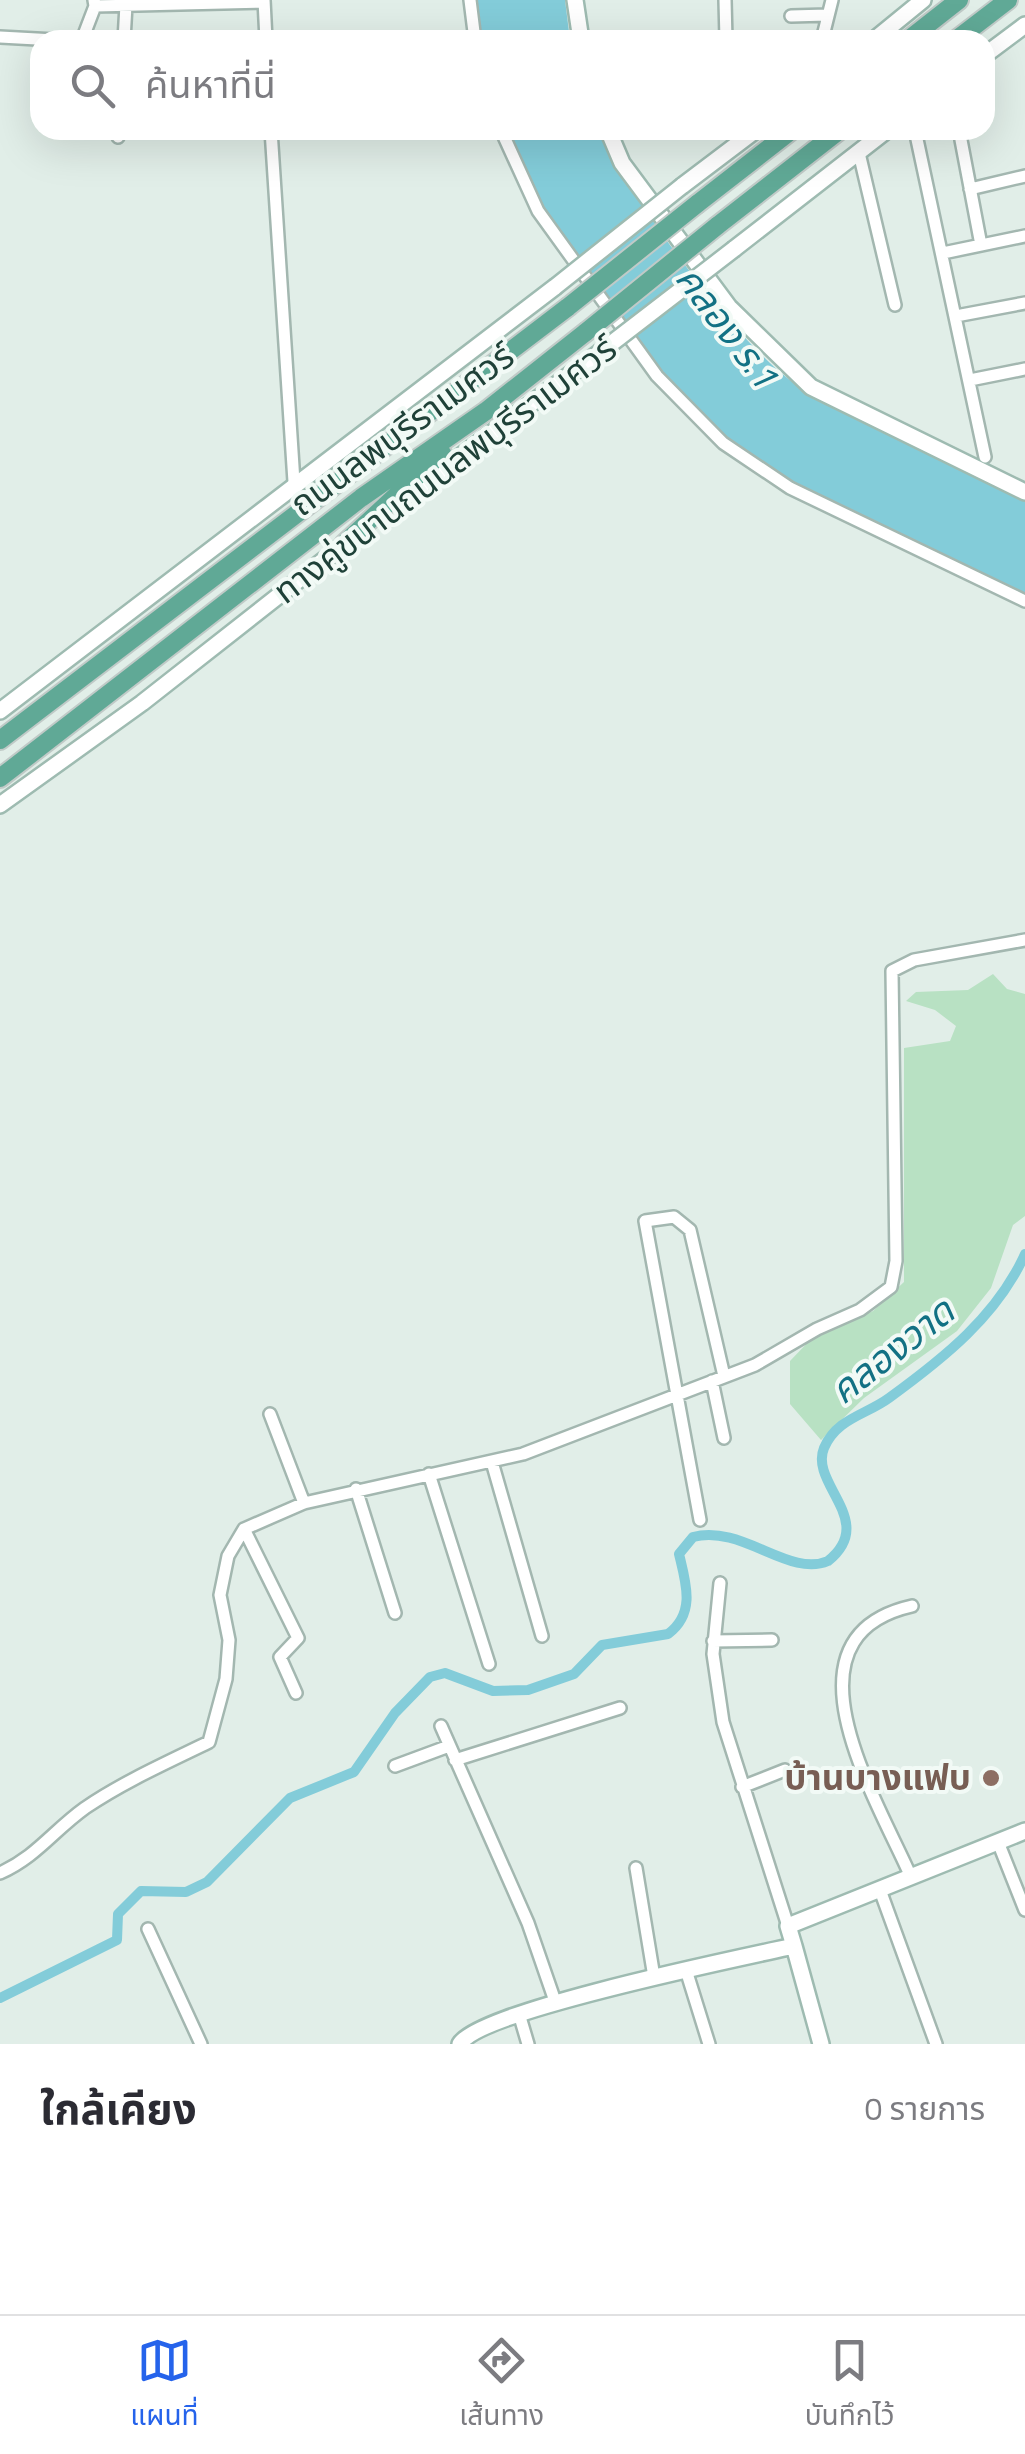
<!DOCTYPE html>
<html lang="th">
<head>
<meta charset="utf-8">
<style>
	:root { --surface:#fff; --page:#f2f2f3; --text:#2b2b33; --muted:#7c7c81; --line:#e1e1e2; --accent:#2563eb }
	body { margin:0; font-family:"Titillium Web","Noto Sans Thai",sans-serif; background:var(--page); color:var(--text) }
	.list { margin:0; padding:0; list-style:none }
	h2 { display:flex; justify-content:space-between; align-items:center; height:130px; margin:0; padding:0 40px; font-size:42px }
	h2 small { font-size:32px; font-weight:400; color:var(--muted) }
	.icon { flex:none; width:55px; height:55px; fill:none; stroke:currentColor; stroke-width:2; stroke-linecap:round; stroke-linejoin:round }
	.map { position:relative; flex:none; width:1025px; height:2044px; overflow:hidden }
	.search { position:absolute; background:var(--surface); box-shadow:0 10px 40px #0002; left:30px; right:30px; top:30px; height:110px; display:flex; align-items:center; gap:25px; box-sizing:border-box; padding:0 35px; border-radius:30px; color:var(--muted); font-size:38px }
	.sheet { height:270px; background:var(--surface) }
	nav { display:flex; justify-content:space-around; align-items:center; box-sizing:border-box; height:140px; border-top:2px solid var(--line); background:var(--surface); font-size:28px; color:var(--muted) }
	nav a { display:grid; justify-items:center; gap:5px }
	nav .on { color:var(--accent) }
	.map>svg:first-child { display:block }
	.green { fill:#b8e1c3 }
	.water { fill:#83ccd9 }
	.lines { fill:none; stroke-linecap:round; stroke-linejoin:round }
	.canal { stroke:#83ccd9; stroke-width:10 }
	.street-casing { stroke:#a3b7b0; stroke-width:16 }
	.secondary-casing { stroke:#9ebbb1; stroke-width:20 }
	.primary-casing { stroke:#c0cac7; stroke-width:22 }
	.street { stroke:#fff; stroke-width:11 }
	.secondary { stroke:#fff; stroke-width:15 }
	.primary { stroke:#60a996; stroke-width:18 }
	.secondary-bridge-casing { stroke:#9ebbb1; stroke-width:20; stroke-linecap:butt }
	.primary-bridge-casing { stroke:#c0cac7; stroke-width:22; stroke-linecap:butt }
	.secondary-bridge { stroke:#fff; stroke-width:15 }
	.primary-bridge { stroke:#60a996; stroke-width:18 }
	.education-dot { fill:#8d6e63; stroke:#f2faf6; stroke-width:4 }
	.labels { text-anchor:middle; stroke-width:8; stroke-linejoin:round; paint-order:stroke }
	.street-label { font-size:35px; fill:#1f4138; stroke:#f2faf6 }
	.education-label { font-size:35px; font-weight:bold; fill:#785e54; stroke:#f2faf6; text-anchor:end }
	.water-label { font-size:38px; font-style:italic; fill:#127184; stroke:#f2faf6 }
</style>
</head>
<body>
<div class="map">
<svg width="1025" height="2044" viewBox="0 0 1025 2044">
	<rect width="100%" height="100%" fill="#e1eee8"/>
	<path class="green" d="M 993,974 L 1007,989 L 1025,994 L 1025,1216 L 1013,1225 L 991,1288 L 957,1331 L 864,1398 L 821,1440 L 790,1404 L 790,1361 L 813,1337 L 873,1311 L 904,1282 L 904,1048 L 950,1041 L 956,1026 L 935,1010 L 906,1001 L 916,992 L 968,990 Z"/>
	<path class="water" d="M 474,0 L 565,0 L 570,40 L 480,40 Z
		M 505,130 L 597,130 C 632,199 740,351 804,390 C 870,429 955,460 1025,493 L 1025,594 L 788,483 L 725,440 L 662,378 L 540,209 Z"/>
	<g class="lines">
		<path class="canal" d="M 0,1998 L 117,1940 L 118,1914 L 141,1891 L 186,1892 L 207,1882 L 290,1798 L 354,1772 L 395,1713 L 430,1677 L 445,1673 L 493,1691 L 528,1690 L 574,1674 L 602,1645 L 668,1634 C 696,1613 686,1583 679,1554 L 693,1537 C 742,1524 789,1578 828,1561 C 878,1521 809,1484 824,1448 C 837,1418 866,1415 889,1398 C 944,1358 997,1316 1025,1254"/>
		<g class="street-casing">
			<path id="street" d="M 94,0 L 95,6 L 264,2
				M 264,0 L 266,40
				M 470,0 L 475,40
				M 725,0 L 726,40
				M 791,16 L 827,15
				M 0,37 L 55,40
				M 82,40 L 95,6
				M 124,40 L 126,5
				M 822,40 L 832,0
				M 271,130 L 294,482
				M 501,130 L 538,211 L 657,376 L 723,443 L 790,488 L 1025,601
				M 915,130 L 985,457
				M 118,137 L 119,130
				M 961,140 L 981,245
				M 859,153 L 895,305
				M 970,189 L 1025,176
				M 943,253 L 1025,236
				M 956,316 L 1025,303
				M 970,380 L 1025,369
				M 712,1381 L 724,1438
				M 270,1414 L 304,1503
				M 492,1462 L 542,1636
				M 429,1474 L 489,1664
				M 356,1489 L 395,1613
				M 700,1520 L 645,1221 L 674,1217 L 690,1230 L 724,1376
				M 244,1529 L 298,1638 L 280,1657 L 296,1693
				M 720,1583 L 713,1654 L 723,1722 L 788,1926
				M 713,1641 L 772,1640
				M 441,1726 L 528,1923 L 556,2004
				M 455,1760 L 620,1708
				M 395,1766 L 449,1746
				M 742,1787 L 785,1770
				M 998,1842 L 1025,1910
				M 636,1868 L 654,1977
				M 0,1873 C 36,1857 53,1831 85,1808 C 123,1782 168,1762 209,1742 L 226,1679 L 229,1640 L 220,1595 L 228,1556 L 244,1529 L 304,1503 L 523,1454 L 755,1365 L 817,1329 L 860,1310 L 891,1287 L 896,1261 L 892,971 L 914,960 L 1025,940
				M 911,1877 C 877,1799 775,1637 912,1606
				M 880,1890 L 936,2044
				M 148,1929 L 201,2044
				M 686,1970 L 709,2044
				M 520,2017 L 528,2044"/>
		</g>
		<g class="secondary-casing">
			<path id="secondary" d="M 575,0 L 581,40
				M 874,40 L 923,0
				M 985,55 L 1025,25
				M 608,130 L 622,163 L 729,307 L 811,387 L 1025,492
				M 682,186 L 756,130
				M 734,249 L 887,130
				M 402,500 L 599,353
				M 0,711 L 555,287
				M 0,805 L 142,703 L 352,538
				M 794,1946 L 821,2044
				M 460,2044 C 479,2011 744,1957 794,1946 L 788,1926 L 1025,1831"/>
		</g>
		<g class="primary-casing">
			<path id="primary" d="M 908,40 L 959,0
				M 956,40 L 1008,0
				M 697,204 L 792,130
				M 717,226 L 840,130
				M 344,544 L 442,453
				M 0,740 L 568,307
				M 0,778 L 361,498 L 486,411 L 586,332"/>
		</g>
		<use href="#street" class="street"/>
		<use href="#secondary" class="secondary"/>
		<use href="#primary" class="primary"/>
		<g class="secondary-bridge-casing">
			<path id="secondary-bridge" d="M 555,287 L 682,186
				M 599,353 L 734,249"/>
		</g>
		<g class="primary-bridge-casing">
			<path id="primary-bridge" d="M 568,307 L 697,204
				M 586,332 L 717,226"/>
		</g>
		<use href="#secondary-bridge" class="secondary-bridge"/>
		<use href="#primary-bridge" class="primary-bridge"/>
	</g>
	<circle class="education-dot" cx="991" cy="1778" r="10"/>
	<g class="labels">
		<g class="street-label">
			<text transform="translate(402 430) rotate(-36)" y="12">ถนนลพบุรีราเมศวร์</text>
			<text transform="translate(445 470) rotate(-37)" y="12">ทางคู่ขนานถนนลพบุรีราเมศวร์</text>
		</g>
		<g class="education-label">
			<text x="971" y="1790">บ้านบางแฟบ</text>
		</g>
		<g class="water-label">
			<text transform="translate(727 327) rotate(53)" y="13">คลอง ร.1</text>
			<text transform="translate(892 1351) rotate(-38)" y="13">คลองวาด</text>
		</g>
	</g>
</svg>
<div class="search"><svg class="icon" aria-label="search" viewBox="0 0 24 24"><circle cx="10" cy="10" r="6"/><path d="M15 15l6 6"/></svg>ค้นหาที่นี่</div>
</div>
<section class="sheet">
<h2>ใกล้เคียง<small>0 รายการ</small></h2>
<ul class="list">
</ul>
</section>
<nav>
<a class="on"><svg class="icon" aria-label="map" viewBox="0 0 24 24"><path d="M3 6l6-2 6 2 6-2v14l-6 2-6-2-6 2zM9 4v14M15 6v14"/></svg>แผนที่</a>
<a><svg class="icon" aria-label="directions" viewBox="0 0 24 24"><path d="M12 3l9 9-9 9-9-9zM9 14v-3h6M13 9l2 2-2 2"/></svg>เส้นทาง</a>
<a><svg class="icon" aria-label="saved" viewBox="0 0 24 24"><path d="M7 4h10v16l-5-4-5 4z"/></svg>บันทึกไว้</a>
</nav>
</body>
</html>
